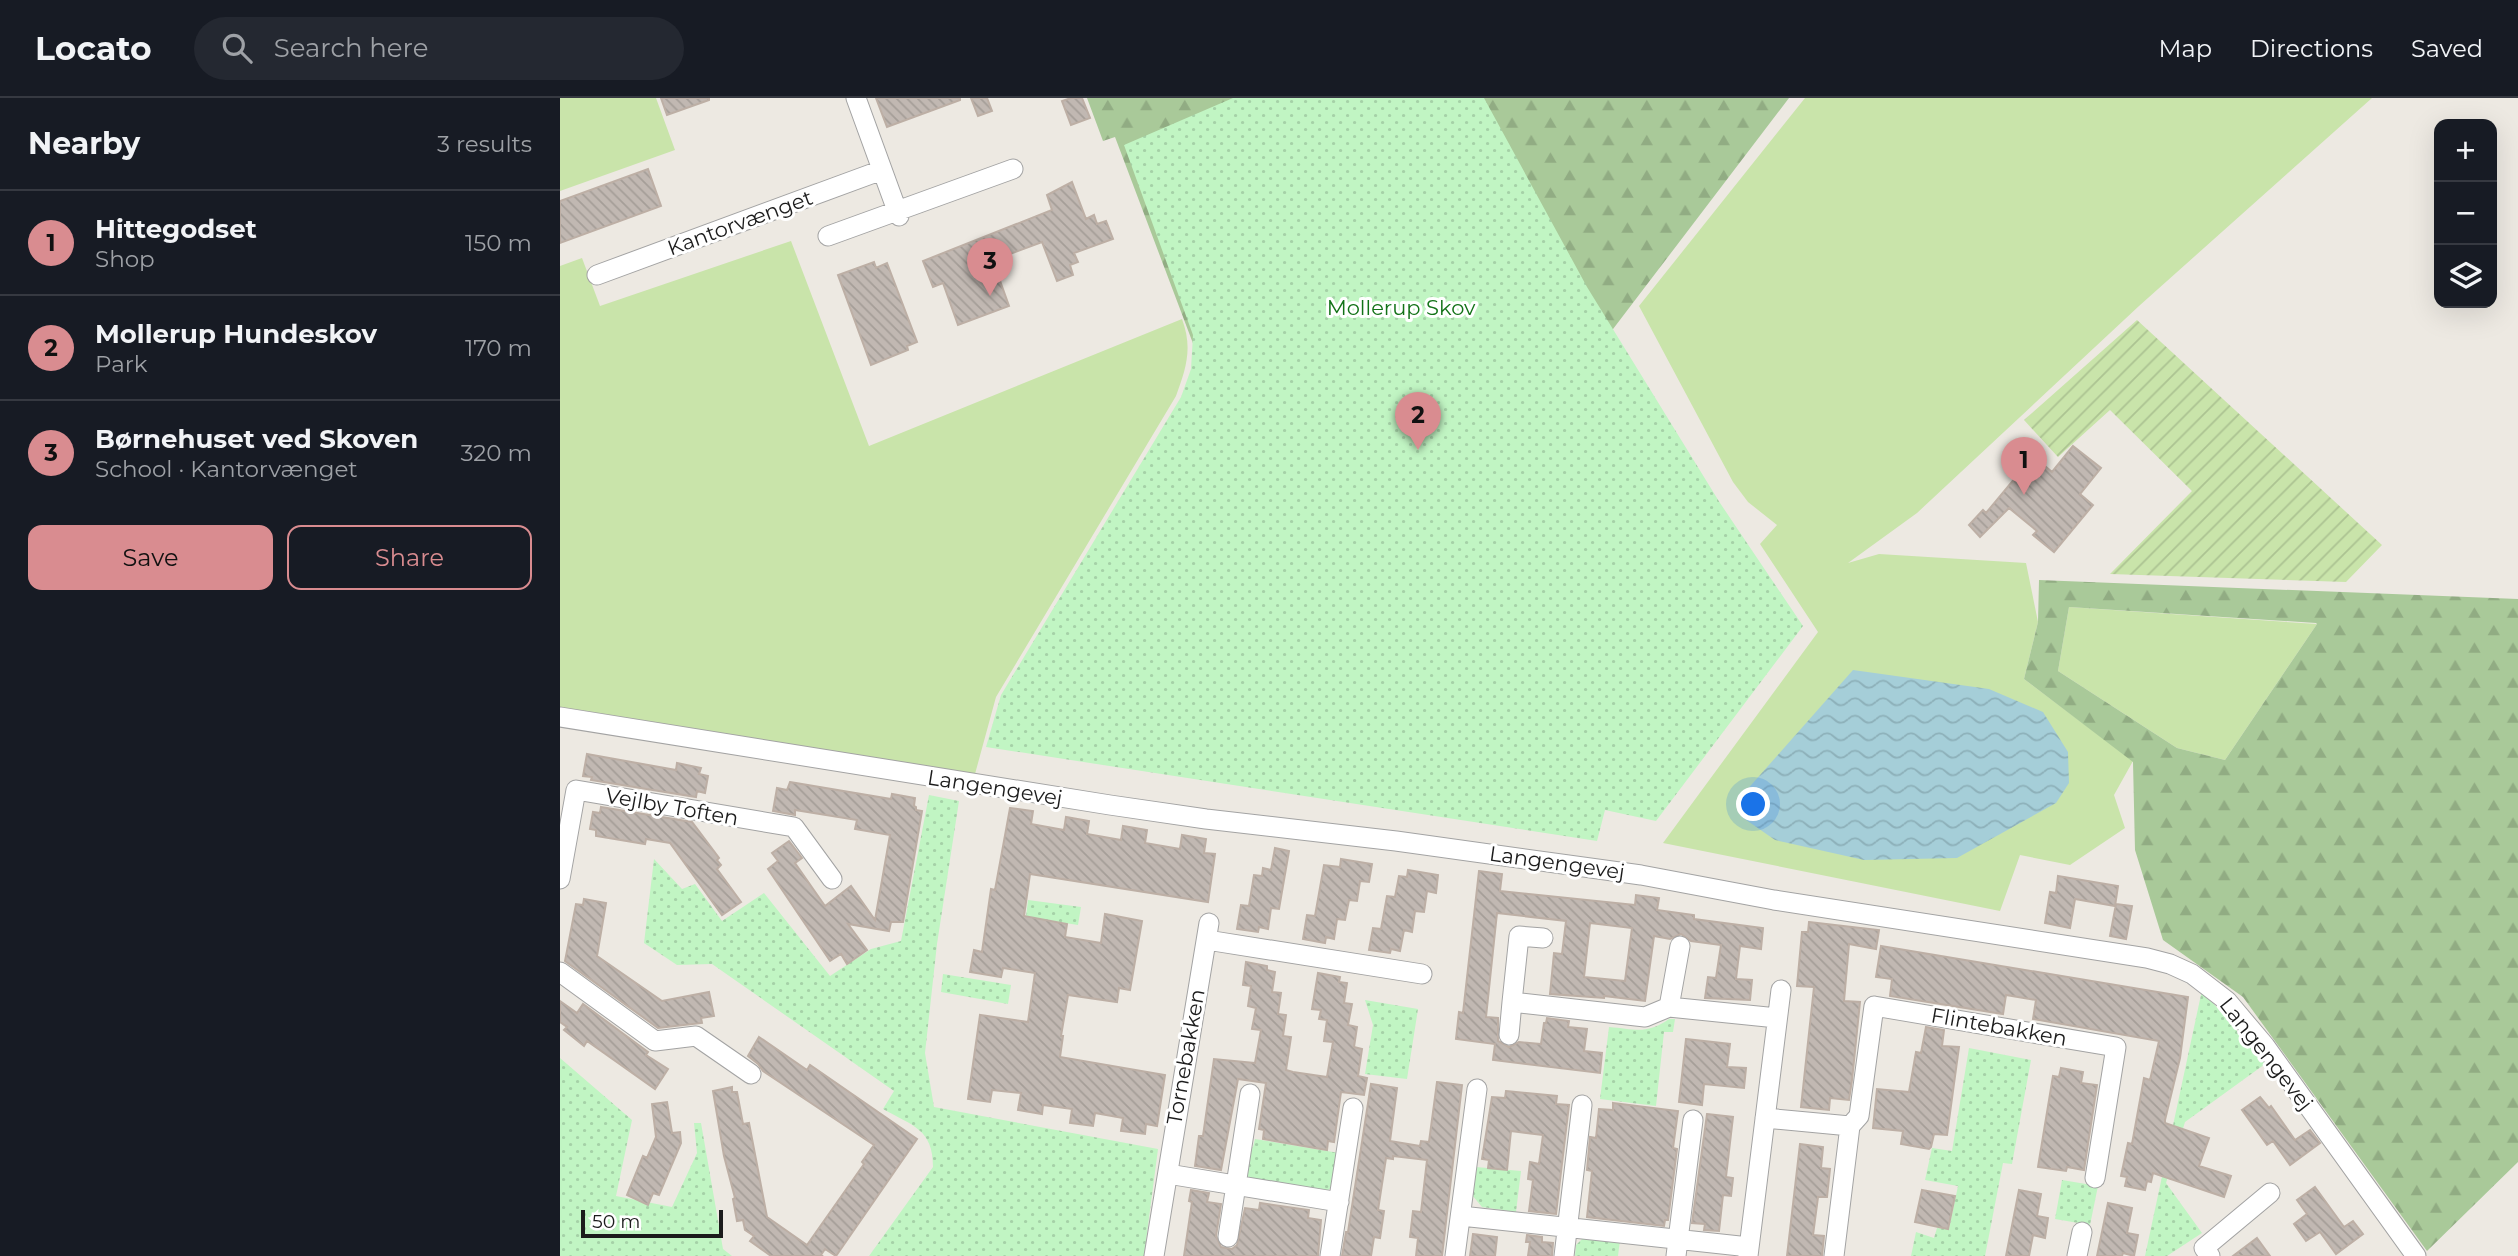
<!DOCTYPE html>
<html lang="en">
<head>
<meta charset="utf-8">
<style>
	:root { --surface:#171b24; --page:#242831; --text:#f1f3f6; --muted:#9ea1a6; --line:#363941; --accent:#d98c90 }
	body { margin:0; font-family:Montserrat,sans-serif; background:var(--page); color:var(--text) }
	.controls { position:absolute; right:21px; top:21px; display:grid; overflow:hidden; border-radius:14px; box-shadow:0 7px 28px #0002 }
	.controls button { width:63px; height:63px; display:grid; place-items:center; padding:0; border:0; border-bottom:2px solid var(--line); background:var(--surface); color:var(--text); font:35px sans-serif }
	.scale { position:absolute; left:21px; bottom:18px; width:142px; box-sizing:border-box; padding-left:7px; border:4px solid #1c1c1c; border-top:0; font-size:19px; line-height:24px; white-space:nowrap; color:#1c1c1c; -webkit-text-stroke:5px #fff; paint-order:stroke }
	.you { position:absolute; left:1194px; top:707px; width:24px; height:24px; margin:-18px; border:5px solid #fff; border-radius:50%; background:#1a73e8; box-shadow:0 0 0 10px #1a73e833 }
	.badge { display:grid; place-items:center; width:46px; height:46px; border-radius:50%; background:var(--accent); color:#111; font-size:23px; font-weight:700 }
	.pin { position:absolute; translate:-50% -58px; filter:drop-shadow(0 2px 4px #0008) }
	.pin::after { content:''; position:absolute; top:37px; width:24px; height:21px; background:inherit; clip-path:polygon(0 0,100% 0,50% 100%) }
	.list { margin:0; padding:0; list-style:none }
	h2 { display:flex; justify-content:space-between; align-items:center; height:91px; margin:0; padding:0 28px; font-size:30px }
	h2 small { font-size:23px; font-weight:400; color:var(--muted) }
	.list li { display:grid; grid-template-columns:46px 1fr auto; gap:21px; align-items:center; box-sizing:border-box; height:105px; padding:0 28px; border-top:2px solid var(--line) }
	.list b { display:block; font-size:26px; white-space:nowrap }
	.list p { margin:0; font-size:23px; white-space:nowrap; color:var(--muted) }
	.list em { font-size:23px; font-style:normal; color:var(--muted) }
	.actions { display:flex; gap:14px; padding:21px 28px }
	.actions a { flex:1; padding:16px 0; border:2px solid var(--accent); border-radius:14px; text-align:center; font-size:24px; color:var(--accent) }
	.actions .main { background:var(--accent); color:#111 }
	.icon { flex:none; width:38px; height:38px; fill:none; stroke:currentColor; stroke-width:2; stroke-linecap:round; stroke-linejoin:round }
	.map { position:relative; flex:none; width:1958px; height:1158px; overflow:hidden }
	header { display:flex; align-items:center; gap:42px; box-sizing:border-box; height:98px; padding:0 35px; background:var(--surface); border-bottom:2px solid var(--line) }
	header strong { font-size:33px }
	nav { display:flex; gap:38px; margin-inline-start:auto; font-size:24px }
	.search { width:490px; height:63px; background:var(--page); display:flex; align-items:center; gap:18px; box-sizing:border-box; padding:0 24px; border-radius:38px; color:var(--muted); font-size:26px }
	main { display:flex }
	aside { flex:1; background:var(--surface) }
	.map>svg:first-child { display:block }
	.grass { fill:#c9e4aa }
	.forest { fill:url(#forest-firs); fill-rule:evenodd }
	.park { fill:url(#park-dots) }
	.garden { fill:url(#garden-furrows) }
	.water { fill:url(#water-waves) }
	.building { fill:url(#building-back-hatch); stroke:#bdafa5; stroke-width:2; fill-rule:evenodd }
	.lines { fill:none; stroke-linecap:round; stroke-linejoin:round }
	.minor-casing { stroke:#a3a3a3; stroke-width:21 }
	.minor { stroke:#fff; stroke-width:19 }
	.labels { text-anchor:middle; stroke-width:6; stroke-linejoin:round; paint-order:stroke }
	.street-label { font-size:21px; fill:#1c1c1c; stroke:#fff }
	.park-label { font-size:21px; fill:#127217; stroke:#fff }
</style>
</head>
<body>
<header>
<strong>Locato</strong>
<div class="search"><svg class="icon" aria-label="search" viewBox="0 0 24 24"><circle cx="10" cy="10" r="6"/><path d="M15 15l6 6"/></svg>Search here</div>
<nav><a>Map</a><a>Directions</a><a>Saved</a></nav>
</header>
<main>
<aside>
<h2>Nearby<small>3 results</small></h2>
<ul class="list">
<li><span class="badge">1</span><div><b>Hittegodset</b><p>Shop</p></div><em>150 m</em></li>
<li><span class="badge">2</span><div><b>Mollerup Hundeskov</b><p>Park</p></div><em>170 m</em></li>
<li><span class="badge">3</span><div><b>Børnehuset ved Skoven</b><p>School · Kantorvænget</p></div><em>320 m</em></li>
</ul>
<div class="actions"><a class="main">Save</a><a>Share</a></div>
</aside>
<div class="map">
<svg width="1958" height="1158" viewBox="0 0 1958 1158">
	<defs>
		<pattern id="forest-firs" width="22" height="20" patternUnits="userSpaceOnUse" patternTransform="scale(1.75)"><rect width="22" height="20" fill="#a9c999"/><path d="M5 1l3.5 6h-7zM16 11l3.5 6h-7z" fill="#91ac83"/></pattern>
		<pattern id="park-dots" width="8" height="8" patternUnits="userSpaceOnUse" patternTransform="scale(1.75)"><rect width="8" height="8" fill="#c1f5c3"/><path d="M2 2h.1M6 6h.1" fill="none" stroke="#a5d1a7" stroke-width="1.8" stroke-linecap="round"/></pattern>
		<pattern id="garden-furrows" width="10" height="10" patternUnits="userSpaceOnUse" patternTransform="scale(1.75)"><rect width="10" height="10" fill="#c9e4aa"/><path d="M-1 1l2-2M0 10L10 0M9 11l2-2" fill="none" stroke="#acc392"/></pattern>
		<pattern id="water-waves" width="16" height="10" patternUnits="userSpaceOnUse" patternTransform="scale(1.75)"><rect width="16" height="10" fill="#a5ced8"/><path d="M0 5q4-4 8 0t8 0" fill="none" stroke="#8db0b9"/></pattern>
		<pattern id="building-back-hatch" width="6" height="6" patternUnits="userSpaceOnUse" patternTransform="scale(1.75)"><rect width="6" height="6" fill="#c1b8b2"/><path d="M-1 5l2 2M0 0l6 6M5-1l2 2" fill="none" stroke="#a59e98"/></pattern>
	</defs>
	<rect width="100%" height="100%" fill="#ede9e2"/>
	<path class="grass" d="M 0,0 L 96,0 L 115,52 L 0,93 Z
		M 1245,0 L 1812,0 L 1579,208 L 1357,415 L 1288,465 L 1319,456 L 1466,465 L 1478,524 L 1464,581 L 1573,663 L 1554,697 L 1565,730 L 1510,767 L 1460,757 L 1440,813 L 1103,745 L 1258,534 L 1200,446 L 1217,427 L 1188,404 L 1173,384 L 1079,208 Z
		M 231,143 L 309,348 L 622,221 C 633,250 626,271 616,298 L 436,599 L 415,676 L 0,609 L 0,168 L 22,160 L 40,208 Z
		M 1509,509 L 1757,526 L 1665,662 L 1617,650 L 1498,573 Z"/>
	<path class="forest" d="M 527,0 L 1229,0 L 1050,235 L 633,302 L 637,256 L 555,39 L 543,43 Z
		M 1479,482 L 1958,501 L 1958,1064 L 1867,1153 L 1683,899 L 1603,842 L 1575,752 L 1573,664 L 1464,581 L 1478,524 ZM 1509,509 L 1756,525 L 1757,526 L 1665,662 L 1617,650 L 1498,573 Z"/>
	<path class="park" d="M 673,0 L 924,0 L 1027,189 L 1160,405 L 1243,528 L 1096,723 L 1045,712 L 1037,743 L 426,649 L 441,597 L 621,299 L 631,271 L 633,237 L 564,47 Z
		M 369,697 L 399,703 L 377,846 L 365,955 L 374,1009 L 598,1051 L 584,1158 L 309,1158 L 373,1069 C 373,1031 353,1028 323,1011 L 334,993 L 152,866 L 117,867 L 84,845 L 94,761 L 122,791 L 135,786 L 162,823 L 204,795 L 270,878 L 311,851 L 341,843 Z
		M 468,802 L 521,809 L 518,827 L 466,819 Z
		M 383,876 L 451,887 L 448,906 L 381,894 Z
		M 1642,892 L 1705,966 L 1625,1024 L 1606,1085 L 1642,1135 L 1607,1158 L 1585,1158 Z
		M 805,902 L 858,911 L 847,981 L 805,976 L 813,927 Z
		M 1109,921 L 1115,921 L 1113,934 L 1104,934 L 1096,1008 L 1040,1001 L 1049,929 C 1075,931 1086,937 1109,921 Z
		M 1409,950 L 1471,962 L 1452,1066 L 1443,1065 L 1425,1158 L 1351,1158 L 1356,1134 L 1374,1140 L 1377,1130 L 1389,1131 L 1398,1088 L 1365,1082 L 1372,1050 L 1392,1053 Z
		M 0,960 L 72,1022 L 56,1098 L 112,1109 L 137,1055 L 134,1025 L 141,1025 L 163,1151 L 172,1158 L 0,1158 Z
		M 695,1041 L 779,1055 L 776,1085 L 765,1095 L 692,1084 L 684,1073 L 687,1049 L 693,1049 Z
		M 916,1069 L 961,1073 L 956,1114 L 922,1109 L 912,1097 Z
		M 1502,1082 L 1538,1088 L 1530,1127 L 1495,1121 Z
		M 1025,1138 L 1060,1142 L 1058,1158 L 1015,1158 L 1016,1147 Z"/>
	<path class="garden" d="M 1577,222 L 1822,447 L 1786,484 L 1550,476 L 1632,393 L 1550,312 L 1498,359 L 1464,322 Z"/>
	<path class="water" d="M 1293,572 L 1429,591 L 1483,614 L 1508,654 L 1509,685 L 1496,705 L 1397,760 L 1304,762 L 1215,742 L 1182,719 L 1185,694 Z"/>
	<path class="building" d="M 101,0 L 149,0 L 149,2 L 107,17 Z
		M 316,0 L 400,0 L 400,2 L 327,29 Z
		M 411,0 L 427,0 L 432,13 L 418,18 Z
		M 511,0 L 522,0 L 530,20 L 511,27 L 502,3 Z
		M 88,71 L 101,108 L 0,145 L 0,103 Z
		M 512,84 L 526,121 L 534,117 L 537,126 L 546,123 L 553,141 L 514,155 L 518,164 L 510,167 L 513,177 L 497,183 L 482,144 L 442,159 L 443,162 L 434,166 L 449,208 L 398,227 L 383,185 L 373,189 L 363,163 L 492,112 L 487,97 Z
		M 314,164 L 316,170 L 327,165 L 357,244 L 347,248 L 348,252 L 311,267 L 278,177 Z
		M 1513,348 L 1541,370 L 1520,396 L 1533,407 L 1494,454 L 1473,437 L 1477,433 L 1449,410 L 1420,439 L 1409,427 L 1423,412 L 1426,415 L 1461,373 L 1467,378 L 1479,363 L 1492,374 Z
		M 27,656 L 116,672 L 117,665 L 141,670 L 139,676 L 148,678 L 145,695 L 137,693 L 136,699 L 31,682 L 32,679 L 23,678 Z
		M 230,684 L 331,701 L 332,696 L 355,700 L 354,708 L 356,709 L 356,712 L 362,713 L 343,824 L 331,824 L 329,833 L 288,826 L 307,852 L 287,866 L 281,856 L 270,863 L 262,851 L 208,771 L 218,763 L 212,755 L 229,743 L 242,760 L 235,765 L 265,808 L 291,788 L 315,822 L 330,737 L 295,731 L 297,722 L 235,712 L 235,717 L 213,713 L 217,690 L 227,692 Z
		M 41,709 L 132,724 L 159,760 L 157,762 L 161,767 L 157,771 L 181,804 L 162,817 L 110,745 L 86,741 L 85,746 L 36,738 L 36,732 L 30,731 L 33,714 L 40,715 Z
		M 450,710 L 473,713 L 471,726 L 504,732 L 506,719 L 529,723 L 527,736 L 561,742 L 563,728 L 587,732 L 585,745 L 620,751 L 622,737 L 646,741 L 644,755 L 655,756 L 648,804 L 470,776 L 464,818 L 507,826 L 505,839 L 541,845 L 545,816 L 582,823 L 570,892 L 559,890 L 557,904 L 508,897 L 501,938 L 503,938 L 500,959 L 605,977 L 597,1028 L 586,1026 L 585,1036 L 561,1033 L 563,1020 L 535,1015 L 533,1028 L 510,1025 L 512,1011 L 483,1007 L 482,1016 L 458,1012 L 461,995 L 432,992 L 430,1004 L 408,1001 L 420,917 L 468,924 L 475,875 L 443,870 L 441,879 L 410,874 L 414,852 L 422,854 L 431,791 L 435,792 Z
		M 715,750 L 729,753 L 719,811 L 711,810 L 708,831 L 699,829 L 698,834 L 677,831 L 681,807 L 689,808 L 694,777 L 702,778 L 703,770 L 711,772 Z
		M 781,761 L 812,766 L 809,784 L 800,783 L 797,803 L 789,802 L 785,822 L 777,821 L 774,841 L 766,839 L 765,845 L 743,841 L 747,817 L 755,818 L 764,767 L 780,769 Z
		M 848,772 L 878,777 L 876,795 L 867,793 L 864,814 L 855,813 L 852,834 L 844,832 L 840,853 L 831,851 L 830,855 L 809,852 L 813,830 L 821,831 L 827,798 L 835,799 L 839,778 L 847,779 Z
		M 919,773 L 942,776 L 940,793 L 1075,807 L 1076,797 L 1099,800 L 1097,812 L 1134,817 L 1134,821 L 1203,830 L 1201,851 L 1180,848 L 1176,881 L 1192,882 L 1190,902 L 1145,900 L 1148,879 L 1156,880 L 1161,847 L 1131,843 L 1121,836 L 1110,841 L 1094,838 L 1085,903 L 1044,898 L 1044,900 L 990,896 L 994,855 L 1002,856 L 1006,823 L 937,815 L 926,919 L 938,920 L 938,943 L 949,949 L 959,944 L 981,946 L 984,925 L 986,925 L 987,920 L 1009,923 L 1008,929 L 1027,931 L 1024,953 L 1042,955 L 1040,975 L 933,962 L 935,946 L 896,941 L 899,914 L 903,915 ZM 1030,825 L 1072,830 L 1065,883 L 1024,879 Z
		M 1498,778 L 1558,788 L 1555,808 L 1515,801 L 1510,830 L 1485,825 L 1490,794 L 1496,795 Z
		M 24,801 L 46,805 L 37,858 L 102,903 L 149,894 L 154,918 L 141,920 L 142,925 L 98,930 L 5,863 L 16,806 L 23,807 Z
		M 1556,806 L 1572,808 L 1566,841 L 1550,838 Z
		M 1249,824 L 1319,832 L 1316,851 L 1289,846 L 1284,903 L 1300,904 L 1292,982 L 1289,1002 L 1270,1000 L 1269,1012 L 1241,1009 L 1254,889 L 1237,888 L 1242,834 L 1248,834 Z
		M 1321,848 L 1628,899 L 1620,960 L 1605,1022 L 1605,1025 L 1649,1040 L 1639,1068 L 1671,1078 L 1664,1099 L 1593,1075 L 1591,1084 L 1587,1083 L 1585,1092 L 1565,1088 L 1567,1079 L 1561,1078 L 1568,1045 L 1572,1046 L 1584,980 L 1590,982 L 1599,943 L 1473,921 L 1476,902 L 1446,897 L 1443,916 L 1330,898 L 1332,881 L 1316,879 Z
		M 686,864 L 707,868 L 707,872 L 715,874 L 712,894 L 721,895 L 718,916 L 726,917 L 723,938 L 731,939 L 726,972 L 733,974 L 767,979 L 773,944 L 764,943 L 767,922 L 759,921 L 761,912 L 752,911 L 758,875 L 780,879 L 779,884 L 787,885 L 784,905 L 792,906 L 788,927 L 797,929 L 794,949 L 802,951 L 798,978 L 807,980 L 804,997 L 781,994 L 774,1044 L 768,1043 L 767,1052 L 703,1041 L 704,1032 L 699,1031 L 706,985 L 678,981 L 661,1072 L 635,1068 L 639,1038 L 643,1038 L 654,961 L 695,965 L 701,932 L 692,931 L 696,910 L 688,908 L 691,888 L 683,887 Z
		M 0,903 L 17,915 L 23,906 L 88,954 L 86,957 L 108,971 L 95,991 L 27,943 L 24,948 L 4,932 L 7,929 L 0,924 Z
		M 1366,929 L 1384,932 L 1382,948 L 1399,949 L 1387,1037 L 1374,1036 L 1371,1049 L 1369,1051 L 1341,1046 L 1343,1033 L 1313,1030 L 1317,991 L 1349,994 L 1356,954 L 1361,955 Z
		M 199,939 L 247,972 L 250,967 L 357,1041 L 276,1158 L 265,1151 L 261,1157 L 263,1158 L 211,1158 L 190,1143 L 194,1138 L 185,1132 L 183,1122 L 177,1123 L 173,1101 L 175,1100 L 164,1058 L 153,993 L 172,989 L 172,994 L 177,994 L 183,1026 L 189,1025 L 207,1119 L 247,1147 L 304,1066 L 302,1064 L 314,1047 L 203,973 L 198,966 L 188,958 Z
		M 1126,941 L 1170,946 L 1167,969 L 1186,970 L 1184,990 L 1144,986 L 1142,1007 L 1119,1004 Z
		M 1501,970 L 1523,974 L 1521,985 L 1537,987 L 1524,1072 L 1507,1069 L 1506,1073 L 1478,1069 L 1493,978 L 1499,979 Z
		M 877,984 L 902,987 L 882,1158 L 856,1158 L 858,1140 L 850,1139 L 853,1113 L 861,1114 L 867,1062 L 833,1058 L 833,1061 L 826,1060 L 818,1112 L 824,1113 L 820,1140 L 814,1139 L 811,1158 L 782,1158 L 786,1134 L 788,1134 L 811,986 L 837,990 L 830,1043 L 860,1048 L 861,1043 L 869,1044 Z
		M 946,993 L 997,998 L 996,1006 L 1009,1007 L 996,1116 L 969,1113 L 973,1082 L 968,1081 L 970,1064 L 979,1066 L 983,1037 L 951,1033 L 947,1072 L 928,1070 L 929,1062 L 922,1061 L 932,999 L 945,1000 Z
		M 1700,999 L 1709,1010 L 1711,1008 L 1735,1042 L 1750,1032 L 1760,1045 L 1730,1067 L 1713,1043 L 1707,1047 L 1682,1012 Z
		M 107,1004 L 112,1035 L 120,1034 L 121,1045 L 99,1097 L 93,1095 L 88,1107 L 67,1097 L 83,1058 L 87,1060 L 96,1039 L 92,1006 Z
		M 1053,1005 L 1118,1013 L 1113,1050 L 1117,1051 L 1108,1122 L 1105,1122 L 1104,1128 L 1027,1119 L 1032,1073 L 1027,1072 L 1030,1039 L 1036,1040 L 1039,1011 L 1053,1012 Z
		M 1147,1016 L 1173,1019 L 1166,1079 L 1173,1080 L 1171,1098 L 1163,1097 L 1159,1133 L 1144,1132 L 1145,1126 L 1132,1125 Z
		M 1240,1046 L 1263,1049 L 1261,1070 L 1270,1071 L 1267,1099 L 1258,1099 L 1253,1137 L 1264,1138 L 1262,1158 L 1227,1158 Z
		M 1755,1089 L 1784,1129 L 1793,1123 L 1803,1136 L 1776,1156 L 1760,1134 L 1746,1143 L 1734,1126 L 1747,1116 L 1737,1102 Z
		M 631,1092 L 649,1095 L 647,1104 L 661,1106 L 656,1138 L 661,1149 L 672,1151 L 677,1147 L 685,1110 L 699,1112 L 700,1105 L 749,1112 L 748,1120 L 761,1122 L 758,1158 L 624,1158 L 632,1104 L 629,1103 Z
		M 1362,1092 L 1395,1098 L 1388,1131 L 1355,1124 Z
		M 1459,1092 L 1481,1096 L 1477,1118 L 1488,1120 L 1485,1140 L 1473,1137 L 1469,1158 L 1446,1158 Z
		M 1548,1105 L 1572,1110 L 1567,1135 L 1578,1137 L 1574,1158 L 1563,1155 L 1562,1158 L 1537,1158 Z
		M 913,1136 L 937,1139 L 935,1158 L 910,1158 Z
		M 967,1137 L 982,1139 L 982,1144 L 993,1145 L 992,1158 L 968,1158 L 970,1144 L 966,1144 Z
		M 1697,1140 L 1710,1158 L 1673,1158 Z"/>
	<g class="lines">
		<g class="minor-casing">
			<path id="minor" d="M 296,0 L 339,118
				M 268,138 L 453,71
				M 37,177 L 322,72
				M 0,619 L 550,707 L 646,721 L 836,743 L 1081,777 L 1214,802 L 1587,860 L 1610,866 L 1632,876 L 1667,903 L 1705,948 L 1856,1158
				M 0,781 L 16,692 L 234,729 L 272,781
				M 647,842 L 862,876
				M 0,874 L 95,943 L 136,938 L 191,976
				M 952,904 L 959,838 L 983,840
				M 1109,909 L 1120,848
				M 949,937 L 952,904 L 1085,919 L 1109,909 L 1217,920
				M 1205,1020 L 1290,1028
				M 608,1076 L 779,1104
				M 901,1118 L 1189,1149
				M 668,1139 L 690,996
				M 594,1158 L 649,825
				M 770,1158 L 793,1010
				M 895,1158 L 917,991
				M 1004,1158 L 1022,1007
				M 1116,1158 L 1133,1022
				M 1188,1158 L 1221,892
				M 1274,1158 L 1290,1028 L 1299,1018 L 1314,908 L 1556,949 L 1535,1080
				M 1517,1158 L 1522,1134
				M 1650,1158 L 1644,1150 L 1710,1095"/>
		</g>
		<use href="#minor" class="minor"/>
	</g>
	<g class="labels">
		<g class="street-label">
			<text transform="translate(180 125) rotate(-20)" y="7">Kantorvænget</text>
			<text transform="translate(435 690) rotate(9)" y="7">Langengevej</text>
			<text transform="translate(112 709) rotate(10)" y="7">Vejlby Toften</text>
			<text transform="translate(997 765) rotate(8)" y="7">Langengevej</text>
			<text transform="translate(1439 929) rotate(10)" y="7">Flintebakken</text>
			<text transform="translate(1706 956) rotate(52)" y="7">Langengevej</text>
			<text transform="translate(626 959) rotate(-80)" y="7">Tornebakken</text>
		</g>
		<g class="park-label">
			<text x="841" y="217">Mollerup Skov</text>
		</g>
	</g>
</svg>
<div class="controls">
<button>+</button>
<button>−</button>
<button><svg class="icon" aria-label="layers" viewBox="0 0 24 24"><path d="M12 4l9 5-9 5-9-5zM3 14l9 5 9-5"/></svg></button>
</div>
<div class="scale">50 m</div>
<div class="you"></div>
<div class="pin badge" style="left:1464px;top:397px">1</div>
<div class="pin badge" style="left:858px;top:352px">2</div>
<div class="pin badge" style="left:430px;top:198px">3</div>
</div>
</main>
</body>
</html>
